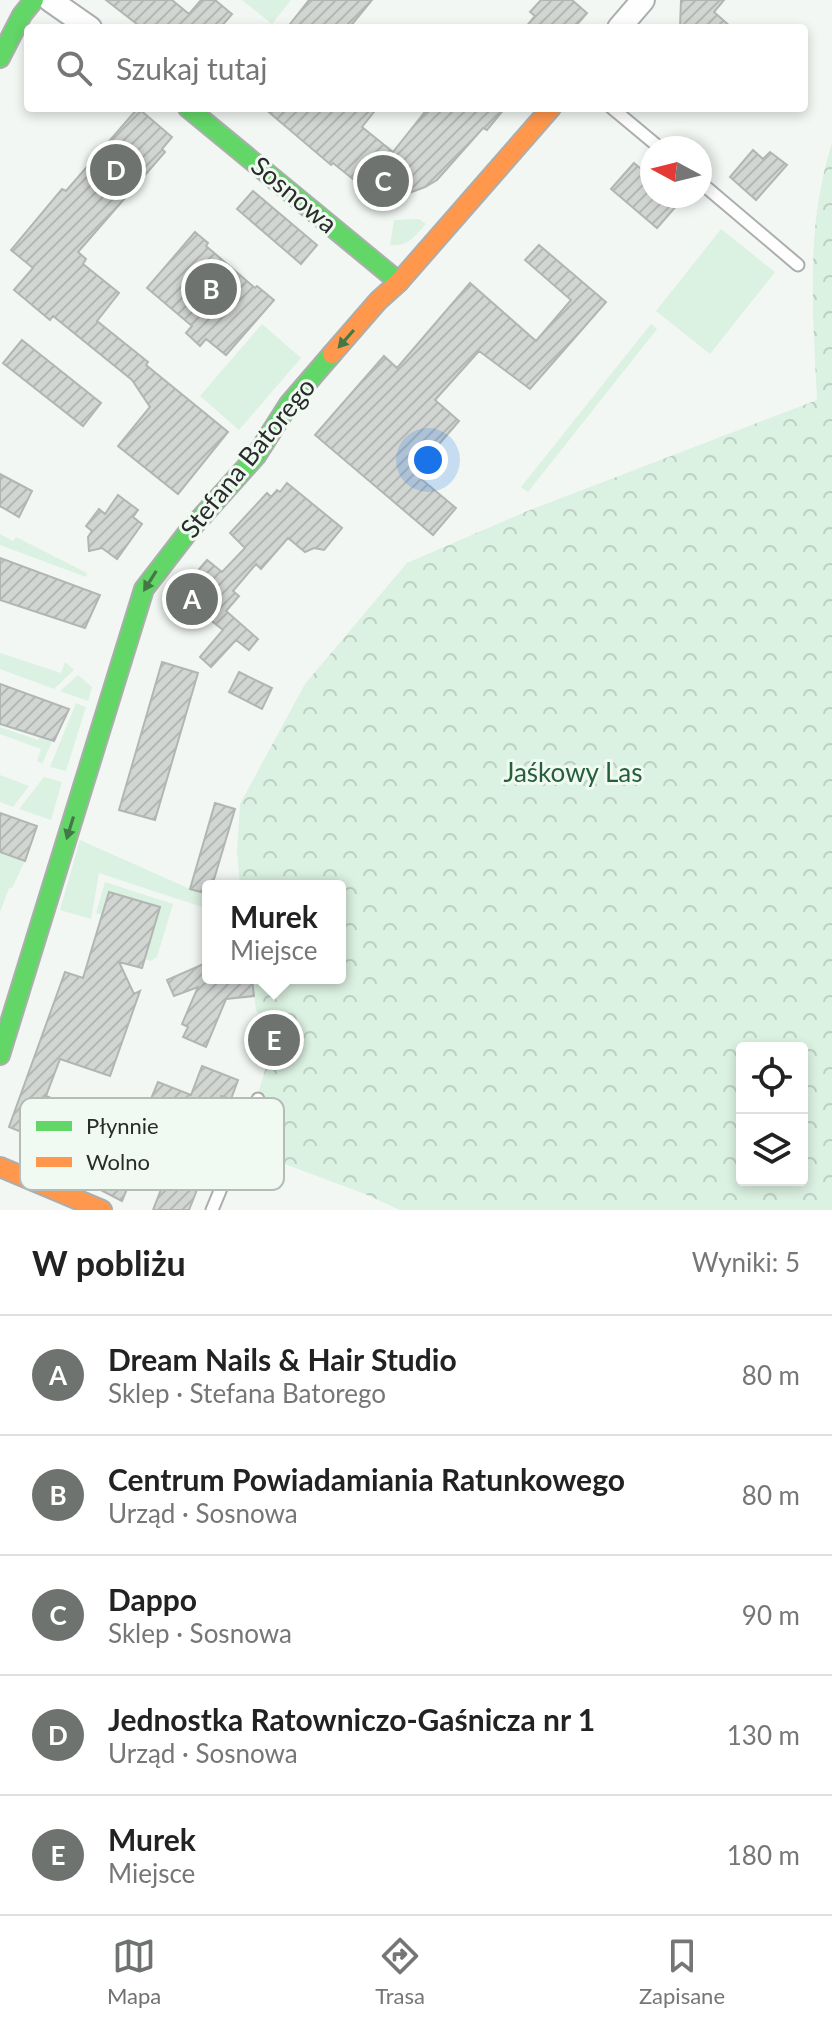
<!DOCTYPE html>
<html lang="pl">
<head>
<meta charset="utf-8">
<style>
	:root { --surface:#fff; --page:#f2f2f2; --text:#222; --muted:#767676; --line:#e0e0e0; --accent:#6f7370 }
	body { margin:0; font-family:Lato,sans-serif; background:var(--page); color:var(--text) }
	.controls { position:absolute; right:24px; bottom:24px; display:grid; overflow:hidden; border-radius:8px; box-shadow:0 4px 12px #0003 }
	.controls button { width:72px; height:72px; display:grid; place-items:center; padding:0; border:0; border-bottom:2px solid var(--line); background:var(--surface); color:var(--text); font:40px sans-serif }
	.compass { position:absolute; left:640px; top:136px; width:72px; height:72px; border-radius:50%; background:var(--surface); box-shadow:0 4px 12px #0003; rotate:277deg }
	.you { position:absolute; left:428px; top:460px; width:28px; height:28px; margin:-20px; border:6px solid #fff; border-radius:50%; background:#1a73e8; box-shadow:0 0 0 12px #1a73e833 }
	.badge { display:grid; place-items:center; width:52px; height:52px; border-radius:50%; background:var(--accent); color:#fff; font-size:26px; font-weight:700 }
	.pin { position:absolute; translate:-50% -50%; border:4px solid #fff; box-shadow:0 2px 8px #0006 }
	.popup { position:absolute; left:202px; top:880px; width:144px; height:104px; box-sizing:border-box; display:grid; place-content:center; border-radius:8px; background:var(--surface); filter:drop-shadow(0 2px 6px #0005); font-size:26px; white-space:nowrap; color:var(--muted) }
	.popup b { font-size:30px; color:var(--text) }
	.popup::after { content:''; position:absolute; left:50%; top:100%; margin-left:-16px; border:16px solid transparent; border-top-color:var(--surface) }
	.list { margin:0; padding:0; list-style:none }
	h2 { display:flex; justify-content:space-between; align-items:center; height:104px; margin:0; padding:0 32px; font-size:34px }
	h2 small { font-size:26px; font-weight:400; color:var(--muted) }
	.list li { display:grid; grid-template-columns:52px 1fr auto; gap:24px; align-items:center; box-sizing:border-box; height:120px; padding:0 32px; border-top:2px solid var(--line) }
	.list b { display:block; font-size:30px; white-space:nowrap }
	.list p { margin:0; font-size:26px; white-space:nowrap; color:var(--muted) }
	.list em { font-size:26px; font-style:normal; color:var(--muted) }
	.icon { flex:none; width:44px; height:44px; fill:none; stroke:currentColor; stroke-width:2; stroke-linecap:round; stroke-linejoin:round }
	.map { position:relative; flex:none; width:832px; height:1210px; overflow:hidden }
	.search { position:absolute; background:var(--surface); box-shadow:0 4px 12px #0003; left:24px; right:24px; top:24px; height:88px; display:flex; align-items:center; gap:20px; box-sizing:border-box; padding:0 28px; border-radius:8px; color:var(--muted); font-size:30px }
	.sheet { height:704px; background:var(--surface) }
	nav { display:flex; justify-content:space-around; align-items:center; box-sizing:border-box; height:112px; border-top:2px solid var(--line); background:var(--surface); font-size:22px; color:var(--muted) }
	nav a { display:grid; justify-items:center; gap:4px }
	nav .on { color:var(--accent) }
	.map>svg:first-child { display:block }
	.grass { fill:#dbf1e1 }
	.forest { fill:url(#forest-crowns); fill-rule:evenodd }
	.building { fill:url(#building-hatch); stroke:#b2b6b3; stroke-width:2 }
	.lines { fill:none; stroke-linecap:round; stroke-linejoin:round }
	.lane-casing { stroke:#abaeac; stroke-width:15 }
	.street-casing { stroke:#abaeac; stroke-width:26 }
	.fast-casing { stroke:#abaeac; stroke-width:22 }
	.slow-casing { stroke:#abaeac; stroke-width:22 }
	.lane { stroke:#fdfefd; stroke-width:11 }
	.street { stroke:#fdfefd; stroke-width:22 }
	.fast { stroke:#63d668; stroke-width:18 }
	.slow { stroke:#ff974d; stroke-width:18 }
	.oneway { fill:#437846 }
	.labels { text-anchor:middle; stroke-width:6; stroke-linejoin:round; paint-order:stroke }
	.street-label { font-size:26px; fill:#292c2a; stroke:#f0f9f2 }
	.park-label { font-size:26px; fill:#285f3b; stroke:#f0f9f2 }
	.key { fill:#f0f9f2; stroke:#b4bcb6; stroke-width:2 }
	.key-label { font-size:22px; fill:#292c2a }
</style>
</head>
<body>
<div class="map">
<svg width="832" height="1210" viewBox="0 0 832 1210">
	<defs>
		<pattern id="forest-crowns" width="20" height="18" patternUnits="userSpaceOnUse" patternTransform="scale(2)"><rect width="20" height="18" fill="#dbf1e1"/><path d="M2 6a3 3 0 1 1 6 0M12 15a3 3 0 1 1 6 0" fill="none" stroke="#bccfc1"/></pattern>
		<pattern id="building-hatch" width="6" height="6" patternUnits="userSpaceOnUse" patternTransform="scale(2)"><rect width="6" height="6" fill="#d2d6d3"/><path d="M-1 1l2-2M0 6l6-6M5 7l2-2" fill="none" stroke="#b4b8b5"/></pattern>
	</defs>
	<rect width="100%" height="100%" fill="#f2f7f3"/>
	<path class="grass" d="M 242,0 L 291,0 L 272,24 Z
		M 419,219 L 426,224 C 415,236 408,247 390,245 L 394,220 Z
		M 721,229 L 775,272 L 710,354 L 656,311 Z
		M 262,324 L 301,358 L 239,430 L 200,396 Z
		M 651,324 L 657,329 L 528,492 L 521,487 Z
		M 0,534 L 13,541 L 16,537 L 87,573 L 86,577 L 0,545 Z
		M 0,653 L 61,673 L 65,662 L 74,670 L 54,689 L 0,669 Z
		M 78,675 L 92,687 L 88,701 L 60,691 Z
		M 76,703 L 86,707 L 66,771 L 50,767 Z
		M 0,727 L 38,740 L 40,737 L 52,742 L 42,764 L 37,761 L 41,749 L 0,734 Z
		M 0,775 L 29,786 L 13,807 L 0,802 Z
		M 44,777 L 62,782 L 51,820 L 19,809 Z
		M 80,840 L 190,889 L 208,894 L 208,909 L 99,873 L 91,919 L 60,910 Z
		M 0,852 L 25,861 L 12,888 L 9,888 L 0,912 Z
		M 105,882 L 173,904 L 157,957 L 151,961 L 144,959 L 160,907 L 109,892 L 102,915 L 96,913 Z"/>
	<path class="forest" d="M 832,143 L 832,1210 L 400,1210 L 365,1194 L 242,1148 L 274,1040 L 256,1010 L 252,978 L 340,978 L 340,886 L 240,886 L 237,851 L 240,804 L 305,684 L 407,563 L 525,512 L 817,400 C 813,312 805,228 832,143 ZM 742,1048 L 802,1048 L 802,1180 L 742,1180 Z"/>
	<path class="building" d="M 106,0 L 172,0 L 189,14 L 201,0 L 215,0 L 232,14 L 220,28 L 142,28 Z
		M 309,0 L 372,0 L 349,28 L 287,28 Z
		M 541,0 L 572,0 L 587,13 L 574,28 L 525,28 L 535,16 L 530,12 Z
		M 681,0 L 724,0 L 714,12 L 732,28 L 680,28 Z
		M 138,108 L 172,137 L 162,149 L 165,152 L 78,252 L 86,259 L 83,264 L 119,293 L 97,321 L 148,362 L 146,365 L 228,432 L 178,494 L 118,446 L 150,407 L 132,380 L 53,316 L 50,320 L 14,290 L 33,268 L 11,250 L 62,189 L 66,191 Z
		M 264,108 L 377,108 L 362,127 L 393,152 L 428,108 L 505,108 L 487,130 L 483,128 L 437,180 L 425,187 L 401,196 L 384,194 L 359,184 L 333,163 L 331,165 Z
		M 753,150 L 763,159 L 770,152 L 787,165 L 756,200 L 730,177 Z
		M 634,163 L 652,178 L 652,196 L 685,196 L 657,228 L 611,189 Z
		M 253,191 L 317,245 L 301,264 L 237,209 Z
		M 195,232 L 208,243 L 206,246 L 255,288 L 257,286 L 274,300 L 226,355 L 206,339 L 200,346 L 186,333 L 192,326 L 147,288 Z
		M 539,245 L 606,302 L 530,389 L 479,351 L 435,400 L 459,421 L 414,473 L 456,508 L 433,535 L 315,435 L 384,356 L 397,368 L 470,283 L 536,341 L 571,300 L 525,260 Z
		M 22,340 L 101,403 L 83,426 L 3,363 Z
		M 0,474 L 32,491 L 19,517 L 0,506 Z
		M 287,483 L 342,528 L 324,550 L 314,548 L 305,552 L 288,538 L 261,569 L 256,564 L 233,591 L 239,596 L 226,611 L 258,639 L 249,650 L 236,640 L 211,667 L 200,657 L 223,630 L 178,594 L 207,560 L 222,572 L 245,548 L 230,533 L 267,493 L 271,497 L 277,490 L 280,492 Z
		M 118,495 L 138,510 L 133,517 L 142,524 L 117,559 L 102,548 L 89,551 L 88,537 L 92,531 L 86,526 L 99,509 L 105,514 Z
		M 0,558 L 100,595 L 85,628 L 0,600 Z
		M 162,662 L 198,673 L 155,820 L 119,810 Z
		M 239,672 L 272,688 L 262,709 L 229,692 Z
		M 0,684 L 69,709 L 54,741 L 0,724 Z
		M 215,803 L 235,809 L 212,886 L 208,886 L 208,894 L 190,889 Z
		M 0,813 L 37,826 L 25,861 L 0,852 Z
		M 109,892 L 160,907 L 142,968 L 119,962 L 134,994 L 140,991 L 110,1076 L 60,1059 L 46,1096 L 59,1101 L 54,1112 L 63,1115 L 56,1133 L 47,1129 L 43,1141 L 9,1127 L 65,972 L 83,978 Z
		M 208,962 L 208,978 L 252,978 L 254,996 L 226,999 L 206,1047 L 183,1037 L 188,1027 L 182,1024 L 198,987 L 174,996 L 167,980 Z
		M 202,1066 L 238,1080 L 231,1099 L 221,1096 L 216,1108 L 207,1105 L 205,1110 L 194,1106 L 187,1121 L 148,1106 L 158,1082 L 191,1095 Z
		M 120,1117 L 151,1130 L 122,1201 L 93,1186 Z
		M 180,1141 L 211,1154 L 189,1210 L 153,1210 Z"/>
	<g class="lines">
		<g class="lane-casing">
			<path id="lane" d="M 612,108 L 660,148
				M 700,182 L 798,265
				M 212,1210 L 258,1099"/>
		</g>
		<g class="street-casing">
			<path id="street" d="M 50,0 L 90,28
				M 619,28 L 643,0"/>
		</g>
		<g class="fast-casing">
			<path id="fast" d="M 0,58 L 22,15 L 34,0
				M 188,108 L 399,282
				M 0,1055 L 144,589 L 188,532 L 256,456 L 289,404 L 332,354"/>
		</g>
		<g class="slow-casing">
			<path id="slow" d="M 332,354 L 378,301 L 399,282 L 551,108
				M 0,1167 L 102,1210"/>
		</g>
		<use href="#lane" class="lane"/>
		<use href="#street" class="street"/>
		<use href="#fast" class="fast"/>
		<use href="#slow" class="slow"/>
	</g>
	<defs><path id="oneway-solid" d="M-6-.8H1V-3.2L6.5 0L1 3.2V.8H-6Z" transform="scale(2)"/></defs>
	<g class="oneway">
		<use href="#oneway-solid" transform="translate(346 339) rotate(131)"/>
		<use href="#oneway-solid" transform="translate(150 581) rotate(122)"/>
		<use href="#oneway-solid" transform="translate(70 828) rotate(107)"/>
	</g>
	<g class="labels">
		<g class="street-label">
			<text transform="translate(294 195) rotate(40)" y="9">Sosnowa</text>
			<text transform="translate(248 458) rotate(-51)" y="9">Stefana Batorego</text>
		</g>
		<g class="park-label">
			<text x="573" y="782">Jaśkowy Las</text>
		</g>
	</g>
	<rect x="20" y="1098" width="264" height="92" rx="12" class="key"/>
	<rect x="36" y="1121" width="36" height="10" fill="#63d668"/>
	<rect x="36" y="1157" width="36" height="10" fill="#ff974d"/>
	<g class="key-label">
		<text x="86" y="1134">Płynnie</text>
		<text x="86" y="1170">Wolno</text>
	</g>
</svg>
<div class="controls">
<button><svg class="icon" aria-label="locate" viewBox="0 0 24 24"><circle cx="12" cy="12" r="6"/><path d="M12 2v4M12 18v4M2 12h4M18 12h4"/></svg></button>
<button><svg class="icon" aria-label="layers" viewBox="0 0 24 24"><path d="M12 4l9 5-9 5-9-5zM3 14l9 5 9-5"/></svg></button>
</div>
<svg class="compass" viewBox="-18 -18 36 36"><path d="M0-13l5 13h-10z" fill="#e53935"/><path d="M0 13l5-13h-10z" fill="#767676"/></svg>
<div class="you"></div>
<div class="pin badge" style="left:192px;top:599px">A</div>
<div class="pin badge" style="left:211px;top:289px">B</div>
<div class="pin badge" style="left:383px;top:181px">C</div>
<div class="pin badge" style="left:116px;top:170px">D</div>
<div class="pin badge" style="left:274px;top:1040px">E</div>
<div class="popup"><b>Murek</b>Miejsce</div>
<div class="search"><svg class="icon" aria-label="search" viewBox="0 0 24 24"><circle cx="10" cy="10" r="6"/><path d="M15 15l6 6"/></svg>Szukaj tutaj</div>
</div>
<section class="sheet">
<h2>W pobliżu<small>Wyniki: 5</small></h2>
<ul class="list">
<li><span class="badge">A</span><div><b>Dream Nails &amp; Hair Studio</b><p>Sklep · Stefana Batorego</p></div><em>80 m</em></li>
<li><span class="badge">B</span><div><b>Centrum Powiadamiania Ratunkowego</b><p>Urząd · Sosnowa</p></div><em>80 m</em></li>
<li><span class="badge">C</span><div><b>Dappo</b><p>Sklep · Sosnowa</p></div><em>90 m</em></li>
<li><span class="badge">D</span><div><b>Jednostka Ratowniczo-Gaśnicza nr 1</b><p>Urząd · Sosnowa</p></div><em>130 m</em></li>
<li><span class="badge">E</span><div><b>Murek</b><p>Miejsce</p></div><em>180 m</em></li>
</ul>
</section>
<nav>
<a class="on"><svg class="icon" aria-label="map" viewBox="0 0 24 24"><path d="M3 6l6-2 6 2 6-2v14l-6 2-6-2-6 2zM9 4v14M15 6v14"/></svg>Mapa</a>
<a><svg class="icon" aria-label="directions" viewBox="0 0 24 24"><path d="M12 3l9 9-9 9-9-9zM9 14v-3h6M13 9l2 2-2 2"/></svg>Trasa</a>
<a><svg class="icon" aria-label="saved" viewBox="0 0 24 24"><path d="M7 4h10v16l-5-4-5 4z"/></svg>Zapisane</a>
</nav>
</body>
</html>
